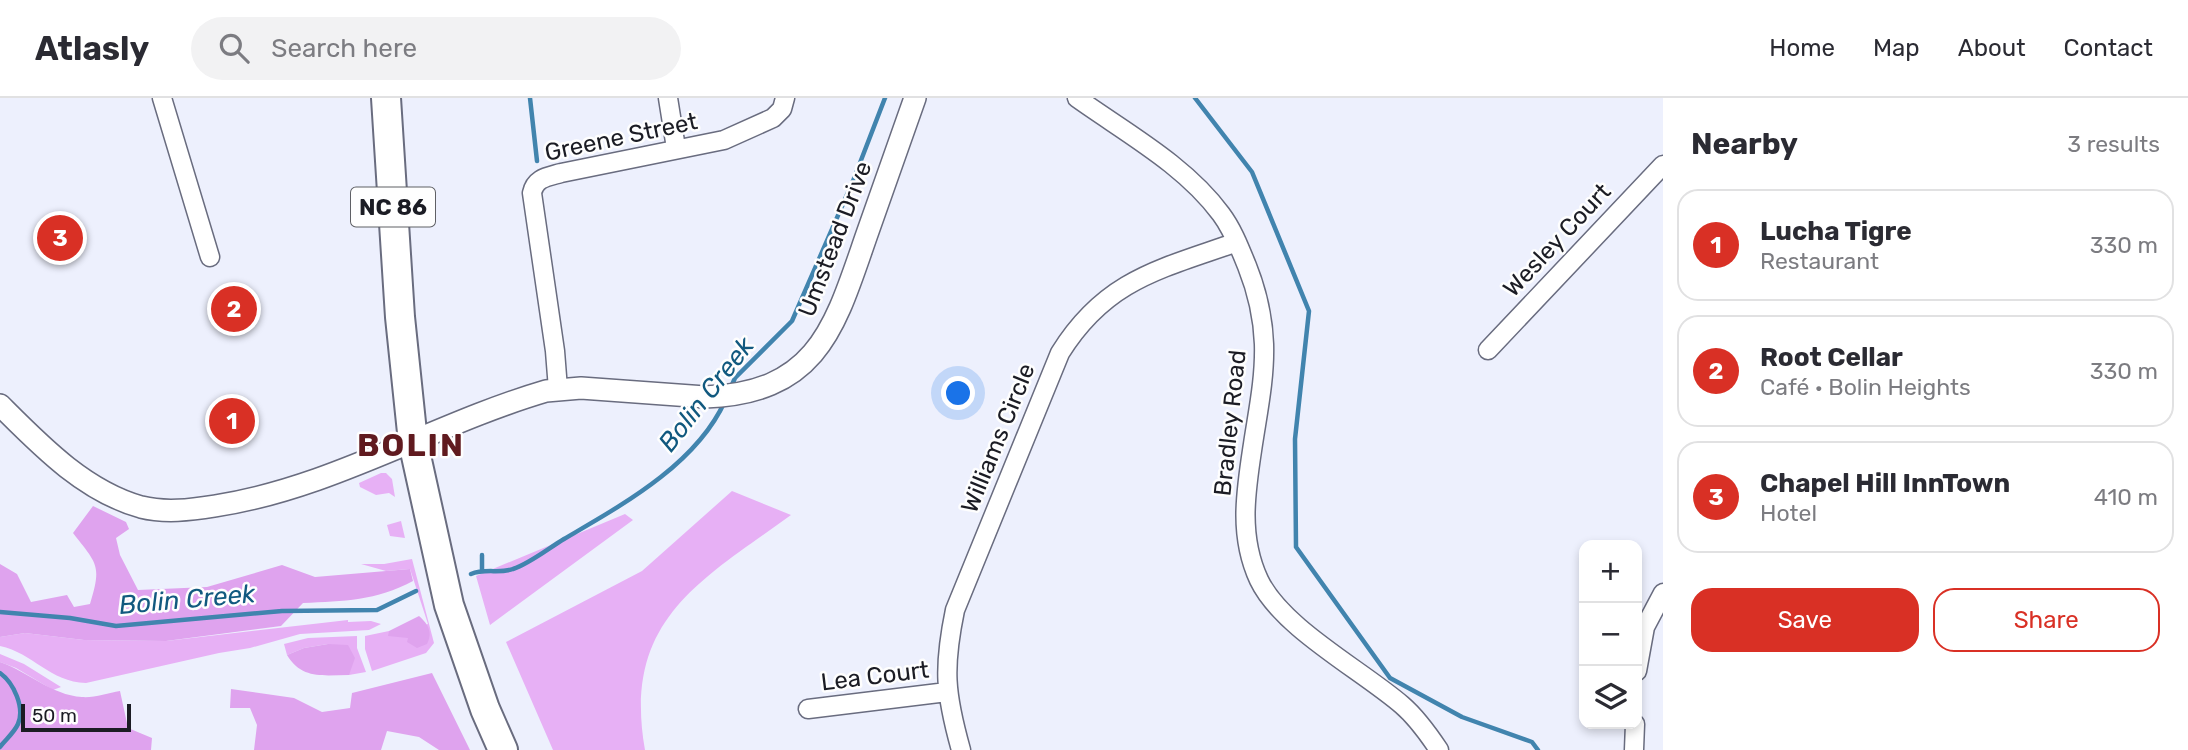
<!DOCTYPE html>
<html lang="en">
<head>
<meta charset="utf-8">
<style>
	:root { --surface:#fff; --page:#f2f2f3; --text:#2b2b33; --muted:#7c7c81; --line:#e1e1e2; --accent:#d93025 }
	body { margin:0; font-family:Rubik,sans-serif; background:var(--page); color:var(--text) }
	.controls { position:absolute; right:21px; bottom:21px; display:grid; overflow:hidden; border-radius:14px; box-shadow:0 4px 10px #0003 }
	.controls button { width:63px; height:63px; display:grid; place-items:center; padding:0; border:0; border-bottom:2px solid var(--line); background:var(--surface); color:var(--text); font:35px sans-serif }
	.scale { position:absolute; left:21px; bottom:18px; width:110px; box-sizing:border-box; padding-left:7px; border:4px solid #1b1c24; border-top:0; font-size:19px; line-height:24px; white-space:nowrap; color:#1b1c24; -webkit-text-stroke:5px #fefefe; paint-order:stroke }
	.you { position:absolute; left:959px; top:296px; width:24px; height:24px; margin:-18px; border:5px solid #fff; border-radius:50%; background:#1a73e8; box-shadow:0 0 0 10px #1a73e833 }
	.badge { display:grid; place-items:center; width:46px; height:46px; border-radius:50%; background:var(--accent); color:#fff; font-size:23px; font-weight:700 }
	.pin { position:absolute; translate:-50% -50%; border:4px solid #fff; box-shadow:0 2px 7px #0006 }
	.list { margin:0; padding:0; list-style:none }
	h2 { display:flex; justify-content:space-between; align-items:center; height:91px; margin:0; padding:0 28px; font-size:30px }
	h2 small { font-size:23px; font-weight:400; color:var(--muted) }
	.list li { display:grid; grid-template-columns:46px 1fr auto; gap:21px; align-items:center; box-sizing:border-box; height:112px; margin:0 14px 14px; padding:0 14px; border:2px solid var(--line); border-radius:21px }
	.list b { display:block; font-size:26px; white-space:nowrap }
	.list p { margin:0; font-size:23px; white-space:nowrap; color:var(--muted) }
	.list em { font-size:23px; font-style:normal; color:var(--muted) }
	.actions { display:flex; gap:14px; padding:21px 28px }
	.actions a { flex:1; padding:16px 0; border:2px solid var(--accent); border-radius:21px; text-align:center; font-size:24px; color:var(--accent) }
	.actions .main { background:var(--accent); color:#fff }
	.icon { flex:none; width:38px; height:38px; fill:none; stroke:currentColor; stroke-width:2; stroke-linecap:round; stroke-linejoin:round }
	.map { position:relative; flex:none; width:1663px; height:652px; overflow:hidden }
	header { display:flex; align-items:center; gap:42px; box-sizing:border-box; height:98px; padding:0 35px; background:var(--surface); border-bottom:2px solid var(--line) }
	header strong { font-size:33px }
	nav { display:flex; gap:38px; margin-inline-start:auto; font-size:24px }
	.search { width:490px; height:63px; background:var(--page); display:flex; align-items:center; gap:18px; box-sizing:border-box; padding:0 24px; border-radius:38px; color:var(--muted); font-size:26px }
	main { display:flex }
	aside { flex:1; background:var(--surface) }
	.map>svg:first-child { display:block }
	.green { fill:#e7b0f5 }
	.forest { fill:#dfa3ee }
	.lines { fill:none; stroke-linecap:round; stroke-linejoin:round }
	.stream { stroke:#4184ae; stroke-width:4.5 }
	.minor-casing { stroke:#696c7f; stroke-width:21 }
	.tertiary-casing { stroke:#696c7f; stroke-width:24 }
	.primary-casing { stroke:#696c7f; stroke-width:32 }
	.minor { stroke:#fff; stroke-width:18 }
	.tertiary { stroke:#fff; stroke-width:21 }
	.primary { stroke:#fff; stroke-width:28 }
	.labels { text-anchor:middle; stroke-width:5; stroke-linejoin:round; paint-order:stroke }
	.shield { fill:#fefefe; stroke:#5f6065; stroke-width:2 }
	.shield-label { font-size:23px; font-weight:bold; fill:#1b1c24 }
	.street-label { font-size:24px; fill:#1b1c24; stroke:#fefefe }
	.water-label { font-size:26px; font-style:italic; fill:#11597f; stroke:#fefefe }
	.district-label { font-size:32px; font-weight:bold; letter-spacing:2px; fill:#601a1f; stroke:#fefefe }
</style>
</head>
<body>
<header>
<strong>Atlasly</strong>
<div class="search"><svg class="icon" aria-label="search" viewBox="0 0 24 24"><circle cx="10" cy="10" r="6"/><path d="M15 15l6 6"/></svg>Search here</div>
<nav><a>Home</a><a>Map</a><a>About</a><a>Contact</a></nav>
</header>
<main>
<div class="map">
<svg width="1663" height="652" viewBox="0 0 1663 652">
	<rect width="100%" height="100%" fill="#edf0fd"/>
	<path class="green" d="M 381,375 L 386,375 L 392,381 L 395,399 L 389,395 L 376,397 L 360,389 L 359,385 Z
		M 732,393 L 791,417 C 700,483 622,522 645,652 L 553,652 L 506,544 L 642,473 Z
		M 625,416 L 633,422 L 490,527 L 476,478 Z
		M 401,423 L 405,440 L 390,438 L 387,427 Z
		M 412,461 L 434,545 L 426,555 L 372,573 L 365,551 L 365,538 L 389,533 L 389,538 L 428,526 L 410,471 L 386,473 L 361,466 L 384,466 Z
		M 348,522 L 348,524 L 371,523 L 381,526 L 369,532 L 300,536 L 250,550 L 219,555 L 86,585 C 50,584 33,555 0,548 L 0,539 L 25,535 L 84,542 L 166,543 Z
		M 357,538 L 357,550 L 366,574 L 349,577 L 328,546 L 304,550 L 287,557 L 284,546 L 308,540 Z
		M 0,556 L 24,566 L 61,589 L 53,592 L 16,570 L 0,564 Z"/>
	<path class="forest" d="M 93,408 L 126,424 L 129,431 L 116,440 L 120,457 L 138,492 L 207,489 L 282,467 L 315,479 L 410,471 L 413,483 C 376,503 344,503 303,505 L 281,528 L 166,543 L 84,542 L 25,535 L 0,539 L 0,466 L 17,476 L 31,504 L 67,497 L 74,509 L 90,506 C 102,467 97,466 73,435 Z
		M 419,518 C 428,526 433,534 427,546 L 417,550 L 407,544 L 408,540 L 388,538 L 389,533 Z
		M 328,546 L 348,547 L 355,560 L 349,577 C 324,577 302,582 287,557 L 304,550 Z
		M 0,564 C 29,574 51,597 82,599 C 94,600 108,595 120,593 L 128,630 L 152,640 L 151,652 L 0,652 Z
		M 432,575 L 470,652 L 439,652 L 419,639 L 387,633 L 381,652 L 254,652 L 257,627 L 250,610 L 230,610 L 231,591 L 294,600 L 322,614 L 350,610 L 352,595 Z"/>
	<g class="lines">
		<path class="stream" d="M 530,0 L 537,63
			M 1195,0 L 1252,74 L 1309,213 L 1295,341 L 1296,449 L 1390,580 L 1462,619 L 1532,644 L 1538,652
			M 731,289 L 735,280 L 792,223 L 853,83 L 885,0
			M 482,472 L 482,457
			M 471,476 C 485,470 500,476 513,471 C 529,466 549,450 564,441 C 622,407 696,367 725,303
			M 0,514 L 70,520 L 116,528 L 282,513 L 377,512 L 416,493
			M 0,575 C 14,585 25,610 18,626 C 14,635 5,642 0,649"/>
		<g class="minor-casing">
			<path id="minor" d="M 162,0 L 210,159
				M 668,0 L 676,50
				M 1077,0 C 1126,35 1185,67 1221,116 C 1233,132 1240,151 1247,168 C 1257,193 1263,219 1264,246 C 1265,280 1258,313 1253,346 C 1246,392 1238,437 1259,482 C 1282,530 1360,571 1402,607 C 1416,619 1429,637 1439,652
				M 1488,252 L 1663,67
				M 558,291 L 555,253 L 532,95 C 535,80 547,79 561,75 L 724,42 L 773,20 L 782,11 L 785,0
				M 1637,573 L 1645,529 L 1663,495
				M 808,611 L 947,594
				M 961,652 C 945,595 943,570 955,512 L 1060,255 C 1106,181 1161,171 1237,144
				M 1634,652 L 1635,626"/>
		</g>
		<g class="tertiary-casing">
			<path id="tertiary" d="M 0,307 C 40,347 84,393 141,409 C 165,415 190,412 215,408 C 332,390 434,326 546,293 L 581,290 L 705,299 C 819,295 835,228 867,136 C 883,91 899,45 915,0"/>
		</g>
		<g class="primary-casing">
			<path id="primary" d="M 386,0 L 400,219 L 413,344 L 449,507 L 485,611 L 503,652"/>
		</g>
		<use href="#minor" class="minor"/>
		<use href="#tertiary" class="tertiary"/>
		<use href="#primary" class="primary"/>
	</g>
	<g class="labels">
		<rect class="shield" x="351" y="89.5" width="84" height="39" rx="5"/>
		<g class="shield-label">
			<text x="393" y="117">NC 86</text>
		</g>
		<g class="street-label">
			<text transform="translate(621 39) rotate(-12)" y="8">Greene Street</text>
			<text transform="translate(835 141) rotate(-69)" y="8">Umstead Drive</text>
			<text transform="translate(1557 142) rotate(-47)" y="8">Wesley Court</text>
			<text transform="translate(1230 325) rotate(-84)" y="8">Bradley Road</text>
			<text transform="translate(998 340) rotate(-68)" y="8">Williams Circle</text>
			<text transform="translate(875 578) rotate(-7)" y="8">Lea Court</text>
		</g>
		<g class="water-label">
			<text transform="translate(706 296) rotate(-52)" y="9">Bolin Creek</text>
			<text transform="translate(187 501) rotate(-5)" y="9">Bolin Creek</text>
		</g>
		<g class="district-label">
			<text x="411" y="358">BOLIN</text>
		</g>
	</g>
</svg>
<div class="controls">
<button>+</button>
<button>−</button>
<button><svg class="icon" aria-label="layers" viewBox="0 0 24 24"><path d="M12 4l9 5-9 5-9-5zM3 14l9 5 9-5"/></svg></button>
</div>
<div class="scale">50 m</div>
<div class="you"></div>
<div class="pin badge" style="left:232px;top:323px">1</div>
<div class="pin badge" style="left:234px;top:211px">2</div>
<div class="pin badge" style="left:60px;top:140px">3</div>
</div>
<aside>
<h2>Nearby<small>3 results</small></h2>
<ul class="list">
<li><span class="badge">1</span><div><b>Lucha Tigre</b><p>Restaurant</p></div><em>330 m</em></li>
<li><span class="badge">2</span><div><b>Root Cellar</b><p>Café · Bolin Heights</p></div><em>330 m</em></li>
<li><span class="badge">3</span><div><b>Chapel Hill InnTown</b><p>Hotel</p></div><em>410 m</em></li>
</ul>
<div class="actions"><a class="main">Save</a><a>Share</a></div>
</aside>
</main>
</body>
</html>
